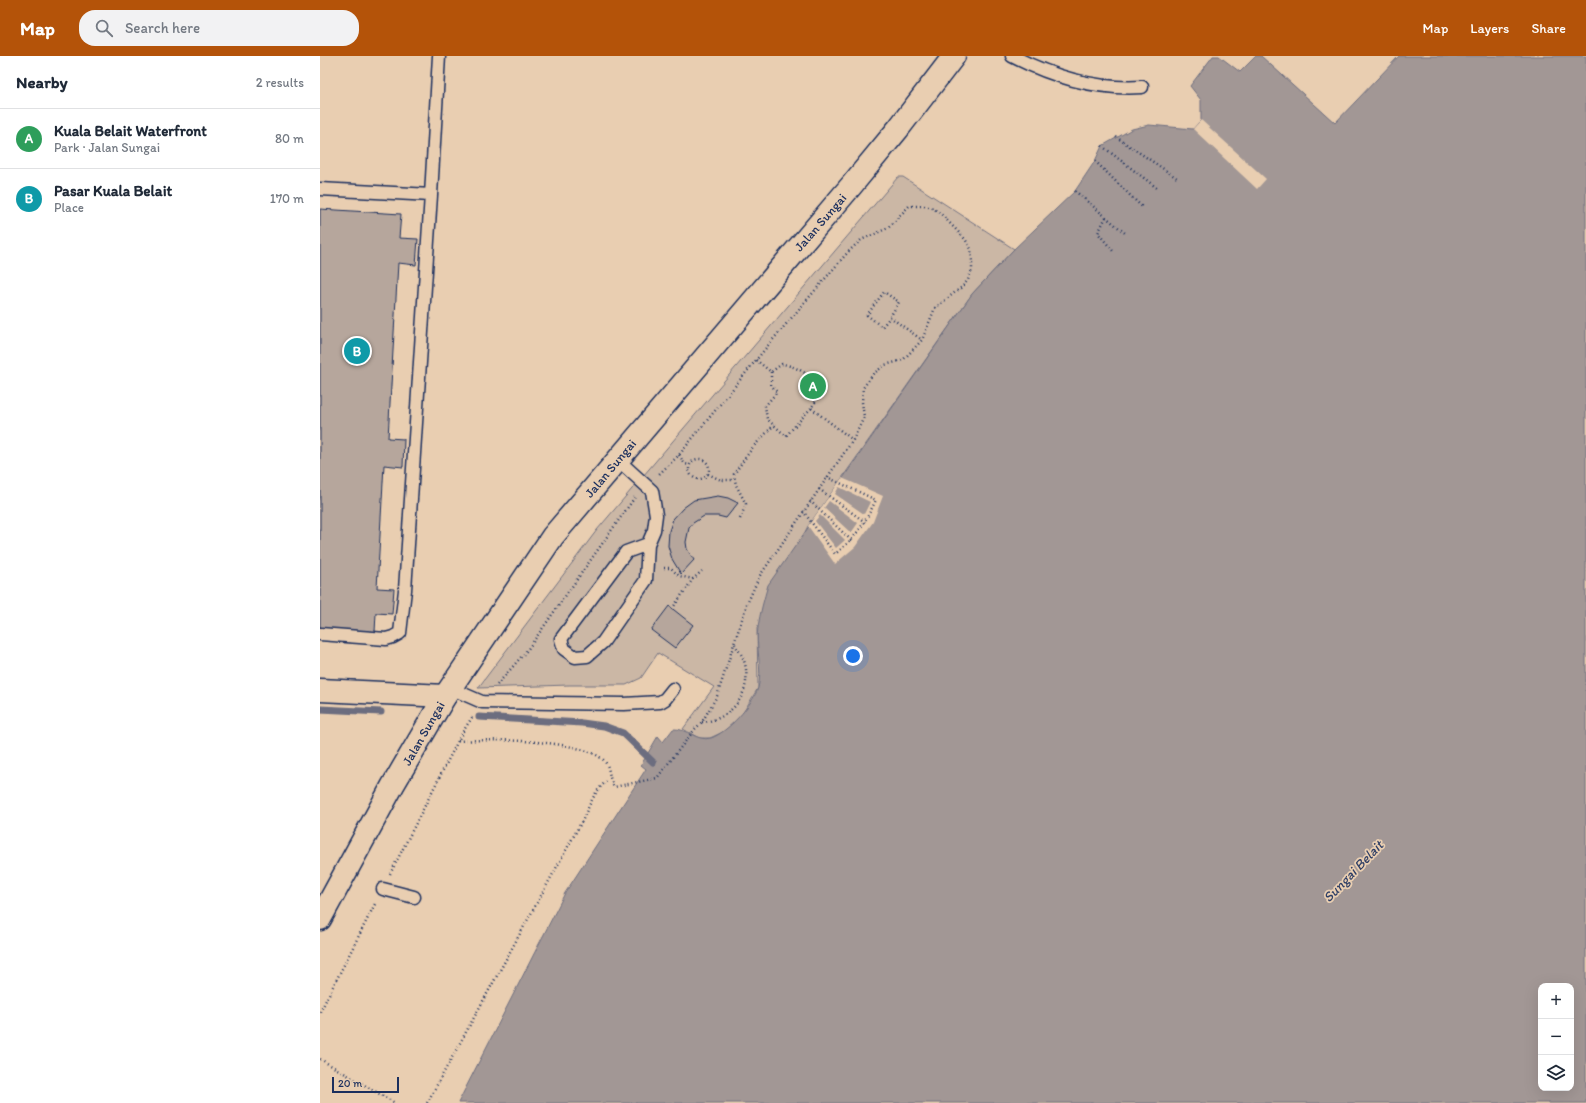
<!DOCTYPE html>
<html lang="en">
<head>
<meta charset="utf-8">
<style>
	:root { --surface:#fff; --page:#f2f2f3; --text:#1f2937; --muted:#747a83; --line:#e0e1e3; --accent:#b45309 }
	body { margin:0; font-family:Itim,sans-serif; background:var(--page); color:var(--text) }
	.controls { position:absolute; right:12px; bottom:12px; display:grid; overflow:hidden; border-radius:8px; box-shadow:0 4px 16px #0002 }
	.controls button { width:36px; height:36px; display:grid; place-items:center; padding:0; border:0; border-bottom:1px solid var(--line); background:var(--surface); color:var(--text); font:20px sans-serif }
	.scale { position:absolute; left:12px; bottom:10px; width:67px; box-sizing:border-box; padding-left:4px; border:2px solid #1b2f5e; border-top:0; font-size:11px; line-height:14px; white-space:nowrap; color:#1b2f5e; -webkit-text-stroke:3px #e9ceb1; paint-order:stroke }
	.you { position:absolute; left:533px; top:600px; width:14px; height:14px; margin:-10px; border:3px solid #fff; border-radius:50%; background:#1a73e8; box-shadow:0 0 0 6px #1a73e833 }
	.badge { display:grid; place-items:center; width:26px; height:26px; border-radius:50%; background:var(--accent); color:#fff; font-size:13px; font-weight:700 }
	.pin { position:absolute; translate:-50% -50%; border:2px solid #fff; box-shadow:0 1px 4px #0006 }
	.list { margin:0; padding:0; list-style:none }
	h2 { display:flex; justify-content:space-between; align-items:center; height:52px; margin:0; padding:0 16px; font-size:17px }
	h2 small { font-size:13px; font-weight:400; color:var(--muted) }
	.list li { display:grid; grid-template-columns:26px 1fr auto; gap:12px; align-items:center; box-sizing:border-box; height:60px; padding:0 16px; border-top:1px solid var(--line) }
	.list b { display:block; font-size:15px; white-space:nowrap }
	.list p { margin:0; font-size:13px; white-space:nowrap; color:var(--muted) }
	.list em { font-size:13px; font-style:normal; color:var(--muted) }
	.icon { flex:none; width:22px; height:22px; fill:none; stroke:currentColor; stroke-width:2; stroke-linecap:round; stroke-linejoin:round }
	.map { position:relative; flex:none; width:1266px; height:1047px; overflow:hidden }
	header { display:flex; align-items:center; gap:24px; box-sizing:border-box; height:56px; padding:0 20px; background:var(--accent); color:#fff }
	header strong { font-size:19px }
	nav { display:flex; gap:22px; margin-inline-start:auto; font-size:14px }
	.search { width:280px; height:36px; background:var(--page); display:flex; align-items:center; gap:10px; box-sizing:border-box; padding:0 14px; border-radius:16px; color:var(--muted); font-size:15px }
	main { display:flex }
	aside { flex:1; background:var(--surface) }
	.map>svg:first-child { display:block }
	.green { fill:#cbb7a5; stroke:#737382 }
	.water { fill:#a29795; stroke:#6c6d7f; fill-rule:evenodd }
	.pier { fill:#e9ceb1; fill-rule:evenodd }
	.lines { fill:none; stroke-linecap:round; stroke-linejoin:round }
	.stream { stroke:#6c6d7f; stroke-width:7 }
	.building { fill:#b6a69c; stroke:#1b2f5e }
	.service-casing { stroke:#1b2f5e; stroke-width:15 }
	.tertiary-casing { stroke:#1b2f5e; stroke-width:25 }
	.secondary-casing { stroke:#1b2f5e; stroke-width:25 }
	.path { stroke:#1b2f5e; stroke-width:2.5; stroke-dasharray:1 3; stroke-linecap:butt }
	.service { stroke:#e9ceb1; stroke-width:12 }
	.tertiary { stroke:#e9ceb1; stroke-width:22 }
	.secondary { stroke:#e9ceb1; stroke-width:22 }
	.labels { text-anchor:middle; stroke-width:3.5; stroke-linejoin:round; paint-order:stroke }
	.street-label { font-size:13px; fill:#1b2f5e; stroke:#e9ceb1 }
	.water-label { font-size:14px; font-style:italic; fill:#2f3f66; stroke:#e9ceb1 }
</style>
</head>
<body>
<header>
<strong>Map</strong>
<div class="search"><svg class="icon" aria-label="search" viewBox="0 0 24 24"><circle cx="10" cy="10" r="6"/><path d="M15 15l6 6"/></svg>Search here</div>
<nav><a>Map</a><a>Layers</a><a>Share</a></nav>
</header>
<main>
<aside>
<h2>Nearby<small>2 results</small></h2>
<ul class="list">
<li><span class="badge" style="background:#2e9e5b">A</span><div><b>Kuala Belait Waterfront</b><p>Park · Jalan Sungai</p></div><em>80 m</em></li>
<li><span class="badge" style="background:#0f9aa8">B</span><div><b>Pasar Kuala Belait</b><p>Place</p></div><em>170 m</em></li>
</ul>
</aside>
<div class="map">
<svg width="1266" height="1047" viewBox="0 0 1266 1047">
	<rect width="100%" height="100%" fill="#e9ceb1"/>
	<filter id="ink" filterUnits="userSpaceOnUse"><feTurbulence type="fractalNoise" baseFrequency=".025" numOctaves="2"/><feDisplacementMap in="SourceGraphic" scale="8" xChannelSelector="R" yChannelSelector="G"/><feConvolveMatrix kernelMatrix="1 2 1 2 8 2 1 2 1" color-interpolation-filters="sRGB"/></filter>
	<g filter="url(#ink)">
		<path class="green" d="M 578,121 L 583,121 L 694,193 L 652,238 L 488,470 L 437,572 L 438,632 L 421,660 L 405,675 L 390,682 L 379,682 L 363,673 L 394,631 L 338,597 L 321,622 L 306,629 L 249,629 L 158,632 L 277,474 Z"/>
		<path class="water" d="M 893,0 L 899,0 L 920,16 L 936,0 L 941,0 L 1015,67 L 1079,0 L 1266,0 L 1266,1047 L 138,1047 L 245,837 L 326,713 L 321,709 L 338,680 L 343,686 L 353,673 C 367,672 377,686 391,682 C 407,677 433,648 438,632 C 443,615 435,588 438,571 C 440,557 444,543 448,529 L 652,238 L 694,193 L 755,135 L 775,105 L 782,90 L 812,73 L 829,69 L 873,73 L 881,64 L 881,44 L 870,30 ZM 1221,930 L 1251,930 L 1251,1032 L 1221,1032 Z"/>
		<path class="pier" d="M 881,64 L 946,123 L 937,133 L 873,73 Z
			M 522,422 L 563,440 L 553,466 L 535,491 L 515,508 L 488,470 ZM 519,431 L 550,446 L 544,458 L 515,438 ZM 509,445 L 538,467 L 531,477 L 504,452 ZM 500,459 L 525,484 L 516,492 L 495,465 Z"/>
		<g class="lines">
			<path class="stream" d="M 0,653 L 61,656
				M 159,661 L 262,667 L 284,670 L 303,677 L 333,706"/>
		</g>
		<path class="building" d="M 0,153 L 81,158 L 79,182 L 98,183 L 96,209 L 78,207 L 68,382 L 84,383 L 83,411 L 64,409 L 57,532 L 74,533 L 72,558 L 56,557 L 55,576 L 0,573 Z
			M 398,440 L 408,442 L 418,447 L 406,462 L 398,460 L 384,460 L 373,467 L 369,472 L 366,486 L 367,493 L 374,504 L 361,518 L 352,503 L 348,490 L 349,475 L 353,463 L 363,452 L 374,444 Z
			M 349,550 L 373,569 L 355,592 L 331,574 Z"/>
		<g class="lines">
			<g class="service-casing">
				<path id="service" d="M 692,0 C 733,21 776,34 822,31
					M 0,133 L 111,139 L 85,534 L 80,577 L 73,581 L 66,583 L 0,578
					M 111,139 L 119,0
					M 297,403 L 332,435 L 336,459 L 334,474 L 328,488 L 326,524 L 283,586 L 267,600 L 255,601 L 244,593 L 241,583 L 306,496 L 328,488
					M 130,632 L 162,646 L 304,648 L 340,646 L 345,643 L 353,633
					M 63,833 L 94,841"/>
			</g>
			<g class="tertiary-casing">
				<path id="tertiary" d="M 0,634 L 125,640"/>
			</g>
			<g class="secondary-casing">
				<path id="secondary" d="M 0,863 L 73,729 L 125,640 L 233,480 L 531,130 L 578,73 L 634,0"/>
			</g>
			<path class="path" d="M 796,81 L 857,122
				M 782,90 L 837,132
				M 775,105 L 822,151
				M 755,135 L 805,177
				M 786,161 L 778,177 L 793,195
				M 570,261 L 579,246 L 564,236 L 547,259 L 562,271 L 570,261 L 602,284
				M 436,304 L 451,316 L 462,308 C 472,309 492,318 496,329 C 497,333 497,337 498,342 L 491,352 L 533,384
				M 451,316 L 451,329 L 457,336 L 445,350 L 447,363 L 466,380 L 491,352
				M 359,399 L 365,408 L 370,409
				M369 413a10 10 0 1 1 20 0a10 10 0 1 1-20 0Z
				M 388,418 L 401,424 L 414,424
				M 499,433 L 545,466
				M 490,445 L 532,485
				M 483,455 L 515,498 C 537,481 544,468 556,444 L 507,421
				M 420,463 L 426,448 L 416,429 L 414,418 L 433,391 L 454,369
				M 344,512 L 351,512 L 359,520 L 373,523
				M 352,553 L 373,523 L 382,515
				M 177,629 L 208,593 L 315,441
				M 382,666 C 414,664 435,632 423,602 C 421,597 417,593 415,588
				M 138,685 C 170,683 256,683 281,702 C 292,710 287,721 294,731 L 337,722 L 375,673 L 382,666 L 397,640 L 427,548 L 439,521 L 533,384 L 544,361 L 542,346 L 543,332 L 553,318 L 565,309 L 583,304 L 602,284 L 615,252 L 642,231 L 648,224 L 652,214 L 652,205 L 651,193 L 645,183 L 621,158 L 613,152 L 604,150 L 589,150 L 568,172 L 541,184 L 528,196 L 450,287 L 359,399 L 338,419
				M 70,818 L 142,677 L 153,660
				M 0,956 L 55,848
				M 0,1003 L 75,1047
				M 107,1047 L 262,765 C 269,751 275,732 289,724"/>
			<use href="#service" class="service"/>
			<use href="#tertiary" class="tertiary"/>
			<use href="#secondary" class="secondary"/>
		</g>
	</g>
	<g class="labels">
		<g class="street-label">
			<text transform="translate(500 166) rotate(-49)" y="5">Jalan Sungai</text>
			<text transform="translate(290 412) rotate(-50)" y="5">Jalan Sungai</text>
			<text transform="translate(103 677) rotate(-60)" y="5">Jalan Sungai</text>
		</g>
		<g class="water-label">
			<text transform="translate(1033 815) rotate(-46)" y="5">Sungai Belait</text>
		</g>
	</g>
</svg>
<div class="controls">
<button>+</button>
<button>−</button>
<button><svg class="icon" aria-label="layers" viewBox="0 0 24 24"><path d="M12 4l9 5-9 5-9-5zM3 14l9 5 9-5"/></svg></button>
</div>
<div class="scale">20 m</div>
<div class="you"></div>
<div class="pin badge" style="left:493px;top:330px;background:#2e9e5b">A</div>
<div class="pin badge" style="left:37px;top:295px;background:#0f9aa8">B</div>
</div>
</main>
</body>
</html>
